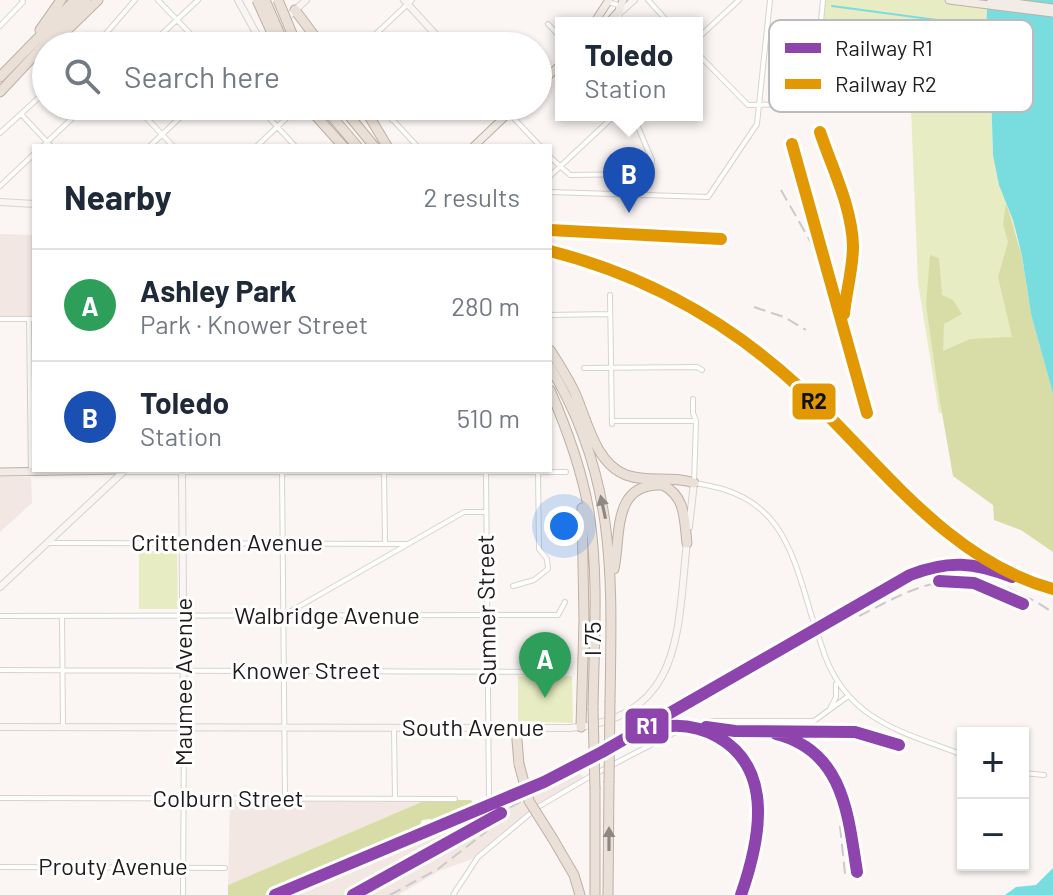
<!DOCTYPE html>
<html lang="en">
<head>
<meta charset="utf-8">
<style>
	:root { --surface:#fff; --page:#f6f6f7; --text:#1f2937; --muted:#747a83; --line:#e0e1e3; --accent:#7c3aed }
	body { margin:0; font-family:Barlow,sans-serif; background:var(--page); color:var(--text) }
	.controls { position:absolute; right:24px; bottom:24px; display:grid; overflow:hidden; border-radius:0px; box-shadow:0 2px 6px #0004 }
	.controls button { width:72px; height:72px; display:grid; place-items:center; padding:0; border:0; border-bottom:2px solid var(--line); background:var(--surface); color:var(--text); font:40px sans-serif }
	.you { position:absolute; left:564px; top:526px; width:28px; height:28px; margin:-20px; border:6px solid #fff; border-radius:50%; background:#1a73e8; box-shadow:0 0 0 12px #1a73e833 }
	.badge { display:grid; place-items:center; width:52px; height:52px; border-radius:50%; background:var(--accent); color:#fff; font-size:26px; font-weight:700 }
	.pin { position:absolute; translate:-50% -66px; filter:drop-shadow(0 2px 4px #0008) }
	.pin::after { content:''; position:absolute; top:42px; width:28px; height:24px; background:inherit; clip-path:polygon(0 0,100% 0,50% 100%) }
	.popup { position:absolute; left:555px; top:17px; width:148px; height:104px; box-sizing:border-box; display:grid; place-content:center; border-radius:0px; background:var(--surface); filter:drop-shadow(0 2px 6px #0005); font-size:26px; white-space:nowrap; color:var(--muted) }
	.popup b { font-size:30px; color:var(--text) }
	.popup::after { content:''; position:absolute; left:50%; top:100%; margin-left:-16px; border:16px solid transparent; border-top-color:var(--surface) }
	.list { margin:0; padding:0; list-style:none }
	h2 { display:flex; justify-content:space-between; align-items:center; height:104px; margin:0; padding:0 32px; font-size:34px }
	h2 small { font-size:26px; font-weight:400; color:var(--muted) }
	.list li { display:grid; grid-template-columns:52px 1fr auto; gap:24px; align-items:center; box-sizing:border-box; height:112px; padding:0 32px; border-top:2px solid var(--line) }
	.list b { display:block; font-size:30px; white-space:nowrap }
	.list p { margin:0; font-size:26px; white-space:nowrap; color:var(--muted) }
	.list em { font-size:26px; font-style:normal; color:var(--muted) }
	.icon { flex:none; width:44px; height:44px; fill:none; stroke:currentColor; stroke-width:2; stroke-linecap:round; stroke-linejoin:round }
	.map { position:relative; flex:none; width:1053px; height:895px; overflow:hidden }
	.search { position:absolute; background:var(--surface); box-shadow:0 2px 6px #0004; left:32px; top:32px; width:520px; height:88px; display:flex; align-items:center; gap:20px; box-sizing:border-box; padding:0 28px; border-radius:44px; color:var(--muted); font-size:30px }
	.panel { position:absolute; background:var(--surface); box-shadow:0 2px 6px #0004; left:32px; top:144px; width:520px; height:328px; border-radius:0px }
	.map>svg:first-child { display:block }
	.built { fill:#f2e7e3 }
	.green { fill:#e8ecc2 }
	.forest { fill:#d8dda8 }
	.water { fill:#79dddf }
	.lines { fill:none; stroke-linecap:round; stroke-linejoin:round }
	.stream { stroke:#79dddf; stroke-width:2 }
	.street-casing { stroke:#d7d3d1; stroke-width:6 }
	.secondary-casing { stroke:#d7d3d1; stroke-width:8 }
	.primary-casing { stroke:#bdb0a5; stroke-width:9 }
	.highway-casing { stroke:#bdb0a5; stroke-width:11 }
	.street { stroke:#fefefd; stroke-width:4 }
	.secondary { stroke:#f8f5f2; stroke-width:6 }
	.primary { stroke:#f2ece6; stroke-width:7 }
	.highway { stroke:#ebe0d7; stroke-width:9 }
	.rail { stroke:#cbcaca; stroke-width:2; stroke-dasharray:12 6; stroke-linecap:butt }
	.street-bridge-casing { stroke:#d7d3d1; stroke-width:6; stroke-linecap:butt }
	.highway-bridge-casing { stroke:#bdb0a5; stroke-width:11; stroke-linecap:butt }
	.street-bridge { stroke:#fefefd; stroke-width:4 }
	.highway-bridge { stroke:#ebe0d7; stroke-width:9 }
	.rail-1-casing { stroke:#fff; stroke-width:18 }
	.rail-2-casing { stroke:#fff; stroke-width:18 }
	.rail-1 { stroke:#8e44ad; stroke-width:12 }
	.rail-2 { stroke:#e19803; stroke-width:12 }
	.oneway { fill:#8f8882 }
	.labels { text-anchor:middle; stroke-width:6; stroke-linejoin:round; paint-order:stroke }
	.street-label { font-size:24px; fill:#1f1c1b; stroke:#fff }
	.key { fill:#fff; stroke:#bcbbbb; stroke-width:2 }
	.key-label { font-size:22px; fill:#1f1c1b }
	.line-badge { stroke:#fff; stroke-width:3 }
	.badge-label { font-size:22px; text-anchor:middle; font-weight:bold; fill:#fff }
	.pale-badge-label { font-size:22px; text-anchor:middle; font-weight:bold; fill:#111 }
</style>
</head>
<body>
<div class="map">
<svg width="1053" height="895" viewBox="0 0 1053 895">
	<rect width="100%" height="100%" fill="#fbf6f4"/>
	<path class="built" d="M 0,234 L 34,235 L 34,316 L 0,316 Z
		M 0,477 L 31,477 L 32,503 L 0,532 Z
		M 570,761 L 584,778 L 552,798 L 478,857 L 439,871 L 398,895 L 253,895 L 468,806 L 525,786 Z
		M 230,799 L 428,799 L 228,885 Z"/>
	<path class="green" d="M 823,0 L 984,0 L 987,8 L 985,62 L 979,67 L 971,64 L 978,83 L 980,79 L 985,78 L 991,91 L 993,155 L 1013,220 L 1031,314 L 1053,394 L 1053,419 L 939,413 L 918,283 L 911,110 L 813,103 Z
		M 139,551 L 177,551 L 178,609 L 139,609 Z
		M 518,676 L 572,676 L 573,723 L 518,721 Z"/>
	<path class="forest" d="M 1006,203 L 1022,256 L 1031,314 L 1053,394 L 1053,552 L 1021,530 L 994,520 L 993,505 L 953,476 L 939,396 L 926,305 L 930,255 L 939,258 L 942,295 L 953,300 L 962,314 L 944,324 L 943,351 L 970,339 L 1012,337 L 998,277 L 1008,242 L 1003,224 Z
		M 426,800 L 471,800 L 475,806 L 435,822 L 430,819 L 422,820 L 417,831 L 265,895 L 228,895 L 228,885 Z"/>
	<path class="water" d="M 984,0 L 1053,0 L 1053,394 L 1031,314 L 1022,256 L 1013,220 L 999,185 L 993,155 L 991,91 L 985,78 L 980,79 L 976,87 L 965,88 L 961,78 L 964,66 L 971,64 L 979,67 L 985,62 L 987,9 Z
		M 1053,868 L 1053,895 L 1005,895 L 1016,887 L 1036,885 Z"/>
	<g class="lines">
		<path class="stream" d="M 832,6 L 944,21"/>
		<g class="street-casing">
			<path id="street" d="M 158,0 L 202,46
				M 648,0 L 669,23
				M 608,2 L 618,5 L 620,23
				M 548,24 L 561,38
				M 0,26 L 23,2 L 22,0
				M 697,39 L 739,0
				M 95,46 L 135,0
				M 149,46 L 198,0
				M 363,46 L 412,0
				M 697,53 L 748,105 L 806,104 L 814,95 L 823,0
				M 135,106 L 173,146
				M 258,106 L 295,146
				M 380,106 L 417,146
				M 509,113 L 540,146
				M 21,114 L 51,146
				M 392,120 L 407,106
				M 0,133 L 46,91
				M 43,146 L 85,106
				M 150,146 L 192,106
				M 257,146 L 295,110
				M 550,157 L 570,175 L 646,174 L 651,169 L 652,160 L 633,115
				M 550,176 L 615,115
				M 0,186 L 34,154
				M 550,192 L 708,197 L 757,124 L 770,0
				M 610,295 L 612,424
				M 550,315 L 610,314
				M 0,319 L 34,319
				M 29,319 L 31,472
				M 584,368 L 697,367 L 702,370
				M 693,399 L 693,413 L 696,421 L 694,483 C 777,494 790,542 811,614
				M 612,421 L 696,421
				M 282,470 L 285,799
				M 124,472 L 566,472
				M 384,472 L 385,543
				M 486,472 L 489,798
				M 48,543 L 406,544
				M 513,586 L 534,580 L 548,569 L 547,559 L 539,549 L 538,472
				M 284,615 L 464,512 L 486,512
				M 0,616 L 558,615 L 565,602
				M 62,616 L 63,727
				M 825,656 C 850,722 904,732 963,755
				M 0,670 L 564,672
				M 830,709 L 836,697 L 836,684
				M 394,728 L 395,799
				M 1023,773 L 1044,775
				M 0,798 L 455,799
				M 0,867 L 225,868
				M 183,895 L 184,727
				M 453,895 L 478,857 L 538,807 L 591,776 L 687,726 L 710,721 L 814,721 L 847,697"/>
		</g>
		<g class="secondary-casing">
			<path id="secondary" d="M 238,0 L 261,42 L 306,0
				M 404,0 L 446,46
				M 618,14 L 634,0
				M 0,202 L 34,204
				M 182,470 L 184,727
				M 689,527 L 694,483
				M 0,587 L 123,472
				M 0,727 L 570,728 C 684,717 677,632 687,542"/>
		</g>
		<g class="primary-casing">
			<path id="primary" d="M 949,0 L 1053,13
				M 991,0 L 1053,8
				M 594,23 L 609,0
				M 608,23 L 619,11 L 623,0
				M 538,86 L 561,64
				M 474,146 L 516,106
				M 0,472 L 125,470"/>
		</g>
		<g class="highway-casing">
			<path id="highway" d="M 295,10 L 322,46
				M 40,30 L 61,0
				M 61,36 L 98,0
				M 261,42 L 263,46
				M 0,77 L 75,0
				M 0,92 L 86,0
				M 307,106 L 343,146
				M 323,106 L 357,146
				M 341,106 L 374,146
				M 363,106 L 387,146
				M 550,350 C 559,364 568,378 575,393 C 587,420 595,463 626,475 C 648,483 672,475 694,483
				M 550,367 C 617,477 612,578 610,700
				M 550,390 C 567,429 582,470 589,512 C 599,576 594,644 593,708
				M 663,485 C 686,497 684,519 687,543
				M 614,569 C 621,536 612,484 660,485
				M 581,727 L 584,620 L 582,508
				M 516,728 L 519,764
				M 553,839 L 574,875 L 580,895
				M 595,895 L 595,789
				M 608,895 L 609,783"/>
		</g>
		<use href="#street" class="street"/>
		<use href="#secondary" class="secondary"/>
		<use href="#primary" class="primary"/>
		<use href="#highway" class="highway"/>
		<path class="rail" d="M 820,132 C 832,168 851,206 853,245 C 854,269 845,294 843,318
			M 792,144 L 867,413
			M 781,190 L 813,246
			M 550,230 L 721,239
			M 550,254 C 642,277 725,322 794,386 C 873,459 945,563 1053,592
			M 754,307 L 784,317 L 806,330
			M 954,574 C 984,576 1029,595 1053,613
			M 859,616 C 894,599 927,577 967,582
			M 710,728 L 735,731 L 855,732 L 899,745
			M 651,729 C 674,723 697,725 718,737 C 776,770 759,843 741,895
			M 780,735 C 845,755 848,816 857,872
			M 840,826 L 845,874
			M 275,895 L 544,782 L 602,752 L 910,575 C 948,560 974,562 1012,577
			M 353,895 L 529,797
			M 390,895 L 438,869 L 487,831"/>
		<g class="street-bridge-casing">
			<path id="street-bridge" d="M 811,614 L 825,656"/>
		</g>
		<g class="highway-bridge-casing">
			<path id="highway-bridge" d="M 257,0 L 271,31 L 285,44
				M 265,0 L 281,37
				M 278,0 L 293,36
				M 593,708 L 595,789
				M 519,764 L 529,801 L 553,839
				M 609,783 L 610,700"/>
		</g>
		<use href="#street-bridge" class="street-bridge"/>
		<use href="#highway-bridge" class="highway-bridge"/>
		<g class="rail-1-casing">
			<path id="rail-1" d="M 939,581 L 974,583 L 1023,604
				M 706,727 L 735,731 L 855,732 L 899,745
				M 651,729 C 674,723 697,725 718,737 C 776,770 759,843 741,895
				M 776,734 C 844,751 848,815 857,872
				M 275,895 L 544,782 L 602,752 L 910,575 C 948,560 974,562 1012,577
				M 353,895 L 501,813"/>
		</g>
		<g class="rail-2-casing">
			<path id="rail-2" d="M 820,132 C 832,168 852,207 853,246 C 853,269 846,292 844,314
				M 792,144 L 867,413
				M 550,230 L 721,239
				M 550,251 C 644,275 728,321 799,387 C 877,459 946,560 1053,589"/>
		</g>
		<use href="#rail-1" class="rail-1"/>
		<use href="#rail-2" class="rail-2"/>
	</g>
	<defs><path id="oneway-solid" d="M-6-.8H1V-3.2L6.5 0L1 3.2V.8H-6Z" transform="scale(2)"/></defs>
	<g class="oneway">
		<use href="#oneway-solid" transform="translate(603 507) rotate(-102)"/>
		<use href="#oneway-solid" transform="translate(609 839) rotate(-90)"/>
	</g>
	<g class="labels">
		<g class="street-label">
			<text x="227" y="551">Crittenden Avenue</text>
			<text transform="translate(487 610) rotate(-91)" y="8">Sumner Street</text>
			<text x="327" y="624">Walbridge Avenue</text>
			<text transform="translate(593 639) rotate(-90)" y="8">I 75</text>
			<text x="306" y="679">Knower Street</text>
			<text transform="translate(184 682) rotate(-90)" y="8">Maumee Avenue</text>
			<text x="473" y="736">South Avenue</text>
			<text x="228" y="807">Colburn Street</text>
			<text x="113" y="875">Prouty Avenue</text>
		</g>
	</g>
	<rect x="769" y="20" width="264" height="92" rx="12" class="key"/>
	<rect x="785" y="43" width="36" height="10" fill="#8e44ad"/>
	<rect x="785" y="79" width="36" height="10" fill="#e19803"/>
	<g class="key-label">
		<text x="835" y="56">Railway R1</text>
		<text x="835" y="92">Railway R2</text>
	</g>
	<g class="line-badge">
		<rect x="791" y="382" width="46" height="39" rx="8" fill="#e19803"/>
		<rect x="624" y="707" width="46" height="38" rx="8" fill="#8e44ad"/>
	</g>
	<g class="badge-label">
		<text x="647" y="734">R1</text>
	</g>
	<g class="pale-badge-label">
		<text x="814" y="409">R2</text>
	</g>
</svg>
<div class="controls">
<button>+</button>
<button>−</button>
</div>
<div class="you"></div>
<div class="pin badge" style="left:545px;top:698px;background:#2e9e5b">A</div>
<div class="pin badge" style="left:629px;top:213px;background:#1a4fb4">B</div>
<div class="popup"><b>Toledo</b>Station</div>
<div class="search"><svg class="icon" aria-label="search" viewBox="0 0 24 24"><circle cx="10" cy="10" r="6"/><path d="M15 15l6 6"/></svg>Search here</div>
<section class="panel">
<h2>Nearby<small>2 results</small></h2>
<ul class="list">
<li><span class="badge" style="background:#2e9e5b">A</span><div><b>Ashley Park</b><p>Park · Knower Street</p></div><em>280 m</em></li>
<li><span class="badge" style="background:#1a4fb4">B</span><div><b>Toledo</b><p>Station</p></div><em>510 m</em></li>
</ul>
</section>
</div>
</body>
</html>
